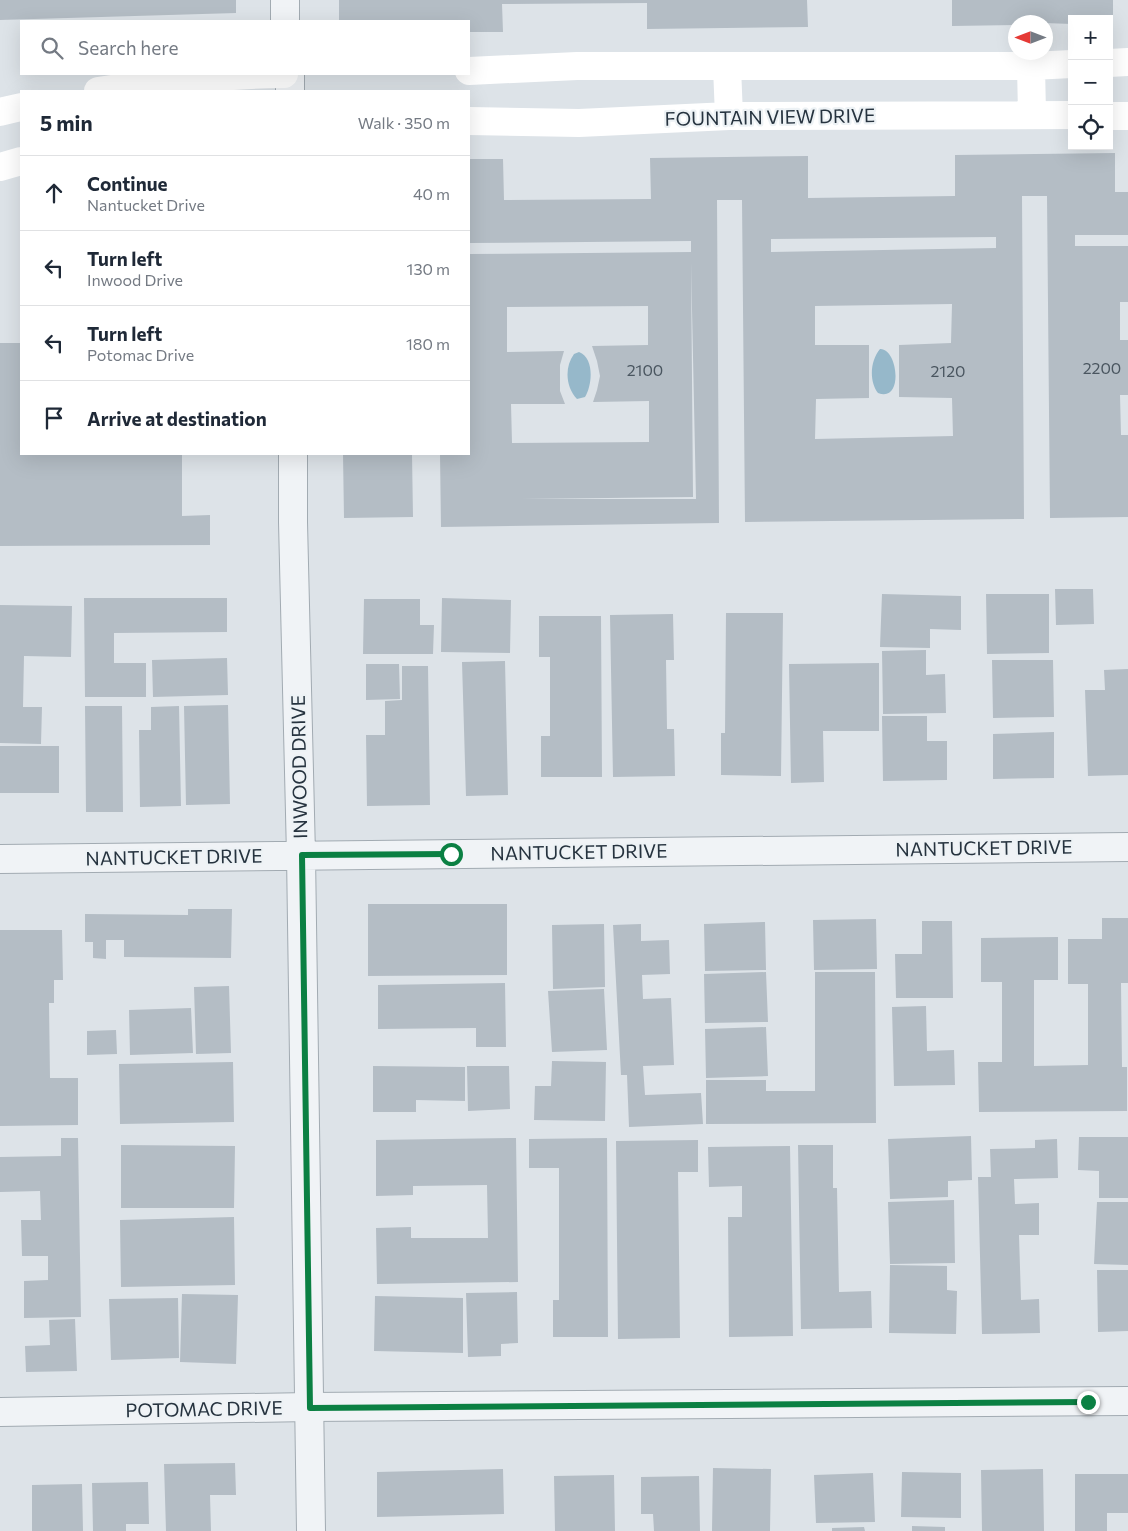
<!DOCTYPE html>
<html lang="en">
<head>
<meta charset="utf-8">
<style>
	:root { --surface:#fff; --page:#f6f6f7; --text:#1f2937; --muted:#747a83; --line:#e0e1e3 }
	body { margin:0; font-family:Commissioner,sans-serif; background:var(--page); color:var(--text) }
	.controls { position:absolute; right:15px; top:15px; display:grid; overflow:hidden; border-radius:0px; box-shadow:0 5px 20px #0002 }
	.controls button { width:45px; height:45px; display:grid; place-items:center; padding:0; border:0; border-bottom:1px solid var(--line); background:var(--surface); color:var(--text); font:25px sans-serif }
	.compass { position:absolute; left:1008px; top:15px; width:45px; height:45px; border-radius:50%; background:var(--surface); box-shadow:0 5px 20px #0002; rotate:270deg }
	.stop { position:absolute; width:15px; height:15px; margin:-11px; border:4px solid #0b8043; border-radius:50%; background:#fff }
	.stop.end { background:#0b8043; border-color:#fff; box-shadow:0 1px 5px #0008 }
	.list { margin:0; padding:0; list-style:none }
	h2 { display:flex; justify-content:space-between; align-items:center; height:65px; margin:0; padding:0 20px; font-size:21px }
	h2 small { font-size:16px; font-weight:400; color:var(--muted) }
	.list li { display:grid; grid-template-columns:32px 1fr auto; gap:15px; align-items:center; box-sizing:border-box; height:75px; padding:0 20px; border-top:1px solid var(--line) }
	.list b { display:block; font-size:19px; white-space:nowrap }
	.list p { margin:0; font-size:16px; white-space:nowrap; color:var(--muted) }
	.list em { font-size:16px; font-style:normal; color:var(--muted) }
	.icon { flex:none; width:28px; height:28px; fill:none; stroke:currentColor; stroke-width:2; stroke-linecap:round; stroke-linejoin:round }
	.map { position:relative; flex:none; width:1128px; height:1531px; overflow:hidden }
	.search { position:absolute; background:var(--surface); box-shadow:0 5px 20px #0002; left:20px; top:20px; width:450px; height:55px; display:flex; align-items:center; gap:12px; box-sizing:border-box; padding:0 18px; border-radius:0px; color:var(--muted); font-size:19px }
	.panel { position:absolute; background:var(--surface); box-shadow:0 5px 20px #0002; left:20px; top:90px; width:450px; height:365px; border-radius:0px }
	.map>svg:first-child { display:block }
	.water { fill:#96b8ca }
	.building { fill:#b4bdc5; fill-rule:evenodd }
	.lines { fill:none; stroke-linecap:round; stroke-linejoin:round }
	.minor-casing { stroke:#a2abb2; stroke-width:30 }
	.tertiary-casing { stroke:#a2abb2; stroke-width:30 }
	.minor { stroke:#f0f3f6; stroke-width:28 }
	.tertiary { stroke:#f0f3f6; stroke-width:28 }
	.secondary { stroke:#fff; stroke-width:28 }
	.route { stroke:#0b8043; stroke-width:6 }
	.labels { text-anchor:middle; stroke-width:4.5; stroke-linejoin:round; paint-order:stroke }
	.number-label { font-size:16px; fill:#4a5660 }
	.street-label { font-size:19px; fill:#26333f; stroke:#edf2f5 }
</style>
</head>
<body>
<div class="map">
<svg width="1128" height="1531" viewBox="0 0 1128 1531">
	<rect width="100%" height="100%" fill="#dde3e8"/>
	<path class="water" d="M 880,349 C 898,348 904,403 878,393 C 869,381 870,361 880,349 Z
		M 579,352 C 595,358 592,386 585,397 L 577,399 C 566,387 564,368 574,354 Z"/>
	<path class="building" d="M 0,0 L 236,0 L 236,13 L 0,20 Z
		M 339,0 L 807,0 L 808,27 L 647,29 L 647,3 L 502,4 L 503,32 L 469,32 L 469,21 L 339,21 Z
		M 952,0 L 1113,0 L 1113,24 L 1109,24 L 1109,19 L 1072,19 L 1072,24 L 1016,22 L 1016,25 L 952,26 Z
		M 1115,153 L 1115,192 L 1128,192 L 1128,235 L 1075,235 L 1075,246 L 1128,246 L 1128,302 L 1120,302 L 1120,340 L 1128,340 L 1128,395 L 1120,395 L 1121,435 L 1128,435 L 1128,517 L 1050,518 L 1047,196 L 1022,196 L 1024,519 L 745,522 L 742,200 L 717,200 L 719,523 L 441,527 L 440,454 L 469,454 L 469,254 L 691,252 L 691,241 L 469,243 L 469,159 L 503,159 L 504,200 L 651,199 L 650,158 L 808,156 L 808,198 L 955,196 L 955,155 ZM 996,237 L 996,248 L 771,252 L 771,239 ZM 691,262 L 696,499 L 522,499 L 693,497 ZM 952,304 L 951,343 L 899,345 L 899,397 L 952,398 L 953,436 L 815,439 L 816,399 L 869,398 L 869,345 L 815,345 L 815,306 ZM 648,306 L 648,345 L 592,346 L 597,361 L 600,376 L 597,390 L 593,402 L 649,401 L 649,442 L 512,443 L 511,404 L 565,404 L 560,391 L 560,365 L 564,351 L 507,352 L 507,307 Z
		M 0,343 L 21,343 L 21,454 L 182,454 L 182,516 L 210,515 L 210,545 L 0,546 Z
		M 343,454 L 412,454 L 413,517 L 344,518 Z
		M 1055,589 L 1093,589 L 1094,624 L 1056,625 Z
		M 882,594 L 961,596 L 961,630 L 930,629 L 930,648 L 880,647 Z
		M 986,594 L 1049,594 L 1049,653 L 987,654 Z
		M 84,598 L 227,598 L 227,632 L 114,633 L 114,663 L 146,663 L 146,697 L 85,697 Z
		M 442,598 L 511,600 L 510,653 L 441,652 Z
		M 364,599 L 420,599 L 420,625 L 434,625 L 433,654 L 363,654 Z
		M 0,605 L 72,606 L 71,657 L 24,656 L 23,707 L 42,707 L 41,744 L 0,743 Z
		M 726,613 L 783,613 L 781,776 L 721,775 L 721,733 L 725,733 Z
		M 673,614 L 674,660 L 666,660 L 667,729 L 674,729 L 675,776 L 613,777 L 610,615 Z
		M 539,616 L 601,616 L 602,777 L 541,777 L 541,736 L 550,736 L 550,657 L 539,657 Z
		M 926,650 L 926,675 L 945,674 L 946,713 L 883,714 L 882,651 Z
		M 227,658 L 228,695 L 153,697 L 152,660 Z
		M 992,660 L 1053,660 L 1054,717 L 993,718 Z
		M 505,661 L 508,795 L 466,796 L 462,662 Z
		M 879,663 L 879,731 L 823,731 L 824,782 L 791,783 L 789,664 Z
		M 366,664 L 399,664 L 400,699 L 366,700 Z
		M 402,666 L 428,666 L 430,805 L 367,806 L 366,735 L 385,735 L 385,701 L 402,700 Z
		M 1128,669 L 1128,775 L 1088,776 L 1085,690 L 1105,690 L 1104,670 Z
		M 228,705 L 230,804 L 186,805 L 184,706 Z
		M 85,706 L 122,706 L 123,812 L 86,812 Z
		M 179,706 L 181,806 L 140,807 L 139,730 L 151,730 L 151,707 Z
		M 882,716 L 927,716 L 927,741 L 947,741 L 947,780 L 883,781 Z
		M 1054,732 L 1054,778 L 993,779 L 993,734 Z
		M 0,746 L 59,746 L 59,793 L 0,793 Z
		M 368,904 L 507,904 L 507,975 L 368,976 Z
		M 188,909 L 232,909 L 231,958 L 124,957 L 124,940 L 106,940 L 106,959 L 93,958 L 93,942 L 85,942 L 85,914 L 188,915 Z
		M 1102,918 L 1128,918 L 1128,983 L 1121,983 L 1122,1067 L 1127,1067 L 1127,1111 L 979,1112 L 978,1062 L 1002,1062 L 1002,982 L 981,982 L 981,938 L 1058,937 L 1058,980 L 1034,980 L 1034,1066 L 1088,1065 L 1088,984 L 1068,984 L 1068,939 L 1102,939 Z
		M 876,919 L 877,969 L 814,970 L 813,920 Z
		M 922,921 L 952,921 L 953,998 L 896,998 L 895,954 L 922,954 Z
		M 765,922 L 766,970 L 705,971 L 704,924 Z
		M 604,924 L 605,987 L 553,989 L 552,925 Z
		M 641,924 L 641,941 L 669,940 L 670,974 L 642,975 L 643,999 L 671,998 L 674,1065 L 643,1066 L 645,1095 L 701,1093 L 703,1124 L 629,1127 L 627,1075 L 621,1075 L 613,925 Z
		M 0,930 L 62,930 L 63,980 L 54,980 L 54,1003 L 49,1003 L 50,1078 L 78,1078 L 78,1125 L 0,1126 Z
		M 766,972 L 768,1022 L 705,1023 L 704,974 Z
		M 815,972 L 875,972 L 876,1123 L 706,1124 L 706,1080 L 766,1080 L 766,1091 L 815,1091 Z
		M 505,983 L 506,1047 L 476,1047 L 476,1028 L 378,1029 L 378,985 Z
		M 229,986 L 231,1053 L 196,1054 L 194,987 Z
		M 604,989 L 607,1050 L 552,1052 L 548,991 Z
		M 926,1006 L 927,1051 L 954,1050 L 955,1085 L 894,1086 L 892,1007 Z
		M 191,1008 L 193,1053 L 130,1055 L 129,1010 Z
		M 766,1027 L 768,1076 L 706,1078 L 705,1029 Z
		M 116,1030 L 117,1054 L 87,1055 L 87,1031 Z
		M 552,1061 L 606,1062 L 605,1121 L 534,1120 L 535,1086 L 551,1086 Z
		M 233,1062 L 234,1122 L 120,1124 L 119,1064 Z
		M 373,1066 L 465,1067 L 465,1101 L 416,1100 L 416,1112 L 373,1112 Z
		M 467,1066 L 509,1066 L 510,1109 L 468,1111 Z
		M 971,1136 L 972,1180 L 948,1181 L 948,1197 L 890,1199 L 888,1139 Z
		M 1079,1137 L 1128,1137 L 1128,1198 L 1099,1198 L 1099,1171 L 1078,1170 Z
		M 61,1138 L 78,1138 L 81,1317 L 24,1318 L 24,1281 L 48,1280 L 48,1256 L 22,1256 L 21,1220 L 41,1220 L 40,1191 L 0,1192 L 0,1157 L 61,1156 Z
		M 516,1138 L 518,1282 L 377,1284 L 376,1228 L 411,1227 L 411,1238 L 488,1238 L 487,1185 L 413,1186 L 413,1195 L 376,1196 L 376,1140 Z
		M 607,1138 L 608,1337 L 553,1337 L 553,1300 L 559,1300 L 559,1168 L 529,1168 L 529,1139 Z
		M 1057,1139 L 1058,1178 L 1014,1179 L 1015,1204 L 1039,1203 L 1039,1235 L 1019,1235 L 1021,1300 L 1039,1299 L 1040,1333 L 982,1334 L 978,1177 L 991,1177 L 990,1149 L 1035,1148 L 1035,1140 Z
		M 698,1140 L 698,1172 L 678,1172 L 680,1338 L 618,1339 L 616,1141 Z
		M 121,1145 L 235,1146 L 234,1208 L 121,1208 Z
		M 798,1145 L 833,1145 L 833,1188 L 837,1188 L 839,1292 L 871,1291 L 872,1328 L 801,1329 Z
		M 790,1146 L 793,1336 L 729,1337 L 728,1217 L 742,1217 L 742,1186 L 709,1187 L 708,1147 Z
		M 954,1200 L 955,1263 L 890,1264 L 888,1202 Z
		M 1097,1202 L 1128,1202 L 1128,1265 L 1094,1264 Z
		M 234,1217 L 235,1285 L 121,1287 L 120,1220 Z
		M 890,1265 L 947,1266 L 947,1290 L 957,1291 L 956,1334 L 889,1333 Z
		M 1097,1270 L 1128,1270 L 1128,1331 L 1098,1332 Z
		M 517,1292 L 518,1343 L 501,1344 L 501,1356 L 468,1357 L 466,1293 Z
		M 182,1294 L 238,1295 L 236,1364 L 180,1362 Z
		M 375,1296 L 463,1298 L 463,1353 L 374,1351 Z
		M 178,1298 L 179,1358 L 111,1360 L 109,1299 Z
		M 75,1319 L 77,1371 L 26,1372 L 25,1346 L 50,1345 L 49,1320 Z
		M 235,1463 L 236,1495 L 210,1495 L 211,1531 L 166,1531 L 164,1464 Z
		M 713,1468 L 771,1469 L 770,1531 L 712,1531 Z
		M 503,1469 L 504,1514 L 377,1517 L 377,1472 Z
		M 1043,1469 L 1044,1531 L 982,1531 L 981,1470 Z
		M 902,1472 L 961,1473 L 961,1518 L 901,1517 Z
		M 873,1473 L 875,1522 L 816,1523 L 814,1475 Z
		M 1075,1474 L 1128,1474 L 1128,1513 L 1107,1513 L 1107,1531 L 1075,1531 Z
		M 614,1475 L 615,1531 L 555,1531 L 554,1476 Z
		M 699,1476 L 700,1531 L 654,1531 L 653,1514 L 641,1514 L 641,1477 Z
		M 148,1482 L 149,1524 L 126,1524 L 126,1531 L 93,1531 L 92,1483 Z
		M 82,1484 L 83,1531 L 32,1531 L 32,1485 Z
		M 912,1526 L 945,1527 L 945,1531 L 912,1531 Z
		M 864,1527 L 865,1531 L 832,1531 L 832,1528 Z"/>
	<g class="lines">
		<g class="minor-casing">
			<path id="minor" d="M 285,21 L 285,0
				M 290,74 L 290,91
				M 293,454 L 293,522 L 301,855 L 311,1531
				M 0,859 L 1128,847"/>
		</g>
		<g class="tertiary-casing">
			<path id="tertiary" d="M 0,1412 L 309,1407 L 1128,1401"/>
		</g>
		<use href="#minor" class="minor"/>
		<use href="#tertiary" class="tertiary"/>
		<path class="secondary" d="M 1109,63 L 1128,62
			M 1031,66 L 1032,114
			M 727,67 L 729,116
			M 469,71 L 577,66 L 1031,66 L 1072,64
			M 98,91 C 159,81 222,75 284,74
			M 0,112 L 21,107
			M 1109,116 L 1128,116
			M 469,121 L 579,123 L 729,116 L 1072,115
			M 0,167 L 21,161"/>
	</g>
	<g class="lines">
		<path class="route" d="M 451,854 L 302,855 L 310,1408 L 1088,1402"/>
	</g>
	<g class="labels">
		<g class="number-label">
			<text x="1102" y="374">2200</text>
			<text x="645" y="376">2100</text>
			<text x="948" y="377">2120</text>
		</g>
		<g class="street-label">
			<text transform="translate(770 117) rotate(-1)" y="7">FOUNTAIN VIEW DRIVE</text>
			<text transform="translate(299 767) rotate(-91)" y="7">INWOOD DRIVE</text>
			<text transform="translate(984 848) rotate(-1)" y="7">NANTUCKET DRIVE</text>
			<text transform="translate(579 852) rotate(-1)" y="7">NANTUCKET DRIVE</text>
			<text transform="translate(174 857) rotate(-1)" y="7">NANTUCKET DRIVE</text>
			<text transform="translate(204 1409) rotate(-1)" y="7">POTOMAC DRIVE</text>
		</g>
	</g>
</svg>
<div class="controls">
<button>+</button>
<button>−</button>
<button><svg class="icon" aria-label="locate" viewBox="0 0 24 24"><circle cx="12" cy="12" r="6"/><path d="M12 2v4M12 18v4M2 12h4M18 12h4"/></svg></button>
</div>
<svg class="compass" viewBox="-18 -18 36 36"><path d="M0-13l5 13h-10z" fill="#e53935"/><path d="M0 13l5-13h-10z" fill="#747a83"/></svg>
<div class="stop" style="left:451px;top:854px"></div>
<div class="stop end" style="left:1088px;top:1402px"></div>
<div class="search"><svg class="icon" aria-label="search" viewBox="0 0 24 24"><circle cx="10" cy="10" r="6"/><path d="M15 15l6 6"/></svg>Search here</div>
<section class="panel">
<h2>5 min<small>Walk · 350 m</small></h2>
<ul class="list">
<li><svg class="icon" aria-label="ahead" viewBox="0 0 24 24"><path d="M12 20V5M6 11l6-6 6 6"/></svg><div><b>Continue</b><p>Nantucket Drive</p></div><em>40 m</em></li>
<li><svg class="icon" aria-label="left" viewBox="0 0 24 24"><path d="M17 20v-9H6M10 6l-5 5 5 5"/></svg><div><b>Turn left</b><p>Inwood Drive</p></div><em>130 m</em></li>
<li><svg class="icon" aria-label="left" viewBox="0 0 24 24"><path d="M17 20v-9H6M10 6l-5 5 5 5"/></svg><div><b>Turn left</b><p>Potomac Drive</p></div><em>180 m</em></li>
<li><svg class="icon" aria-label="arrive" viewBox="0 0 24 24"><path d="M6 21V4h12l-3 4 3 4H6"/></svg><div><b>Arrive at destination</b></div></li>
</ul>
</section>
</div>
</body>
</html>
